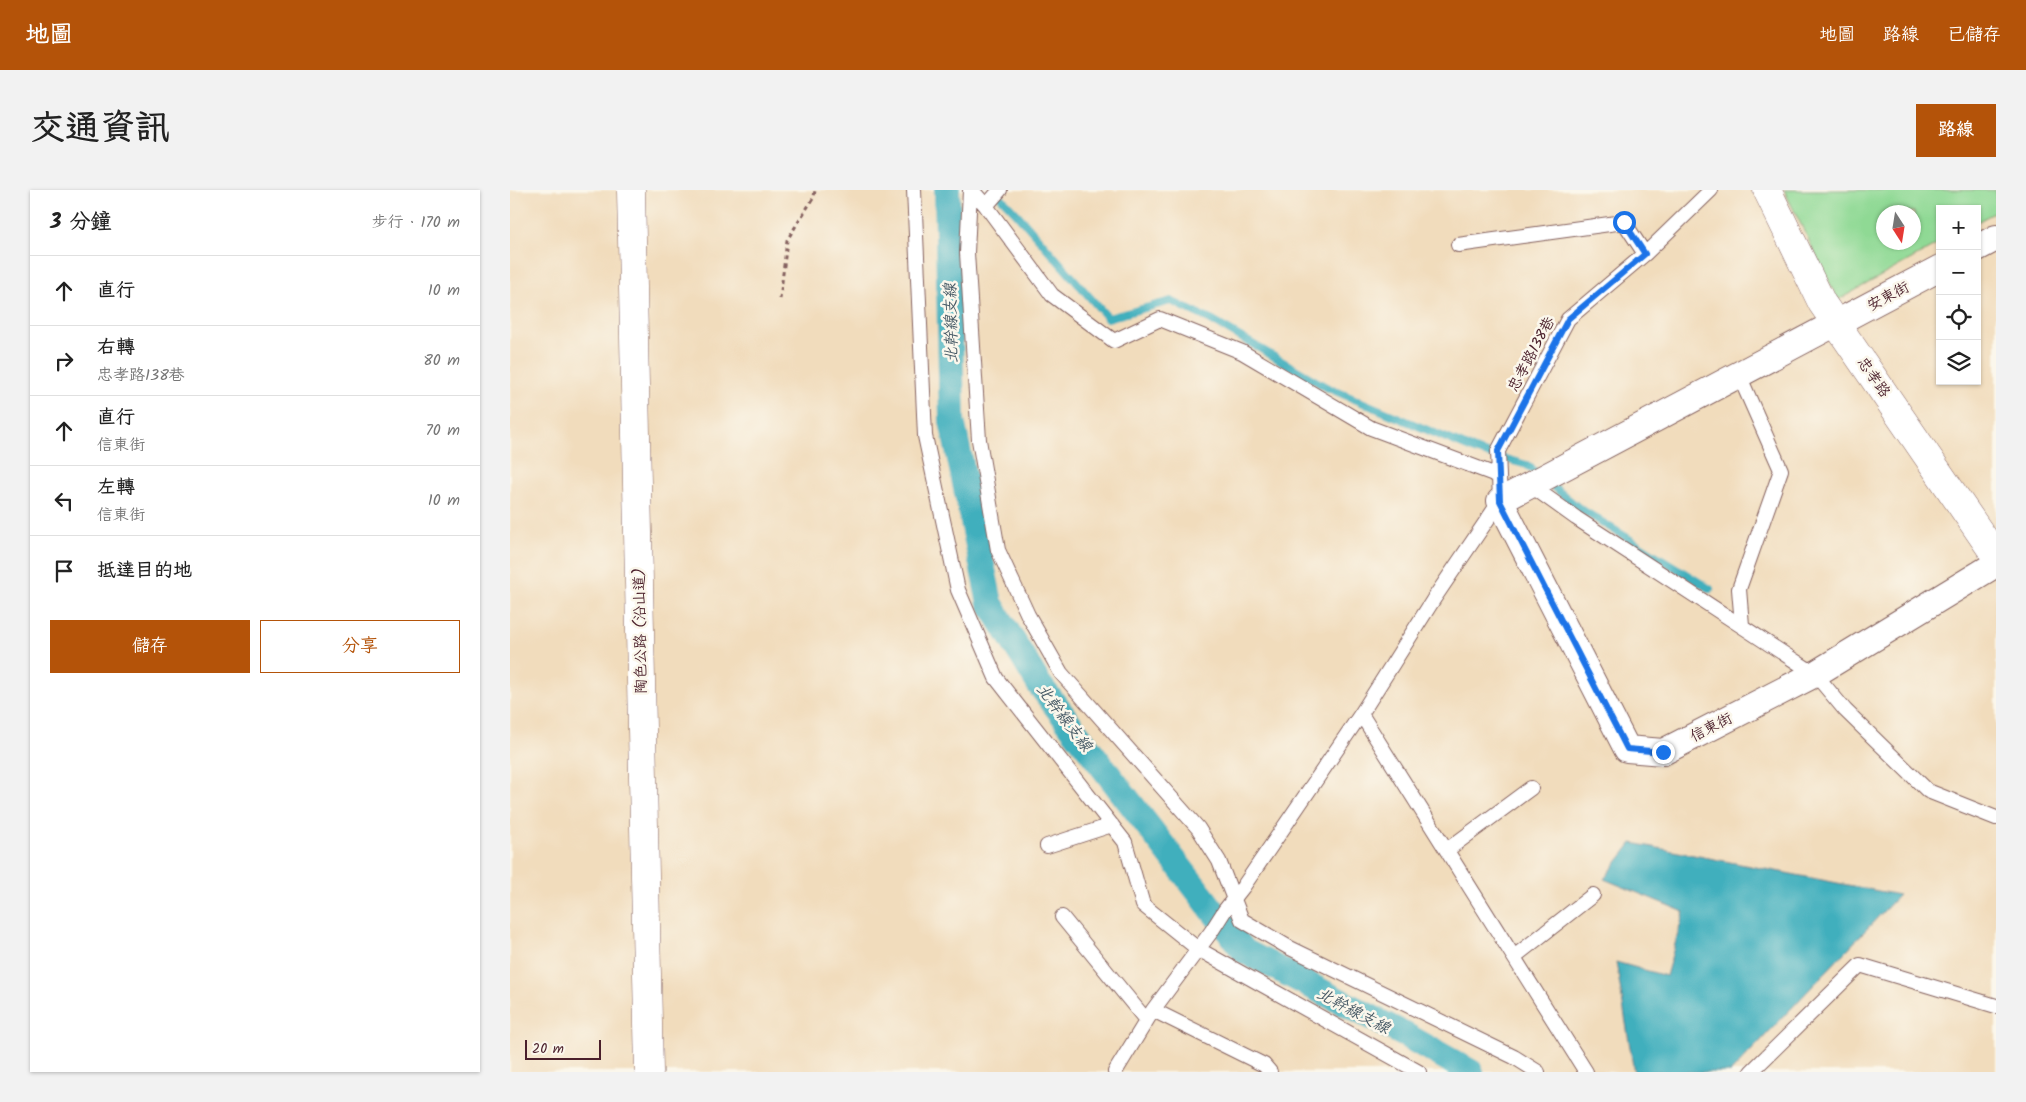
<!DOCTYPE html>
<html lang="zh-TW">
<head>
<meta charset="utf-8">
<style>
	:root { --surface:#fff; --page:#f2f2f2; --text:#222; --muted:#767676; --line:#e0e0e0; --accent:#b45309 }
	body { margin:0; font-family:Kalam,"LXGW WenKai TC",sans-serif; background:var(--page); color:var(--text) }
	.controls { position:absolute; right:15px; top:15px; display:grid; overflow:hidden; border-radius:0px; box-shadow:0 1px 4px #0004 }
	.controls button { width:45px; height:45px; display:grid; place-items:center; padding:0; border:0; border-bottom:1px solid var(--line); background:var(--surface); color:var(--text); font:25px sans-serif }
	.compass { position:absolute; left:1366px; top:15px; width:45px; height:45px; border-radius:50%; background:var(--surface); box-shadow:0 1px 4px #0004; rotate:168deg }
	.scale { position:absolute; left:15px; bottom:12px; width:76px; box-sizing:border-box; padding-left:5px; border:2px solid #4a1f2b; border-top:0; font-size:14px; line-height:18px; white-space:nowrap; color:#4a1f2b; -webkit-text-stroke:4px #fbf7ec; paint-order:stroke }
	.stop { position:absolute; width:15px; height:15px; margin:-11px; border:4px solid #1a73e8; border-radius:50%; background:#fff }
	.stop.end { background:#1a73e8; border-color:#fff; box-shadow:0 1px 5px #0008 }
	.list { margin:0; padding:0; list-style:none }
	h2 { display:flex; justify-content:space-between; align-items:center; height:65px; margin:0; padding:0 20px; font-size:21px }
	h2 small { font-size:16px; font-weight:400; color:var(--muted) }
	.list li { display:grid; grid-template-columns:32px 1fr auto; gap:15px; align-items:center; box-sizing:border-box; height:70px; padding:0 20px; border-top:1px solid var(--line) }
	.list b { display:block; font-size:19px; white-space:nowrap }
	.list p { margin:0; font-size:16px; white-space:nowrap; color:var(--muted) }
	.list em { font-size:16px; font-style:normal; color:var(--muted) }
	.actions { display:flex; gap:10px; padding:15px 20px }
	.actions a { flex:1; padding:11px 0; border:1px solid var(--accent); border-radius:0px; text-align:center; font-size:18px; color:var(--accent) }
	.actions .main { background:var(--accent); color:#fff }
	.icon { flex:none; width:28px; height:28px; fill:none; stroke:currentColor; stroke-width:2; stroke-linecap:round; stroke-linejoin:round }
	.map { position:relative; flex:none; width:1486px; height:882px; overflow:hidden; border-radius:0px }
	header { display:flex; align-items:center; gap:30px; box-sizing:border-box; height:70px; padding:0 25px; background:var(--accent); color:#fff }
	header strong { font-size:24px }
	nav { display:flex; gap:28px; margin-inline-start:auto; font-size:18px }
	.intro { display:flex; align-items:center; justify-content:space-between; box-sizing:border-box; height:120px; padding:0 30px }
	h1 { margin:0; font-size:35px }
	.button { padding:12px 22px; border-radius:0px; background:var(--accent); color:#fff; font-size:18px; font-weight:700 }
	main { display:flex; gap:30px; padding:0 30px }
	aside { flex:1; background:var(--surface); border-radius:0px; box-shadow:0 1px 4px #0004 }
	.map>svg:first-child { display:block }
	.green { fill:#8fd994; stroke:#6c7c60; fill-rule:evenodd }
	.water { fill:#40afbd; stroke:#456774 }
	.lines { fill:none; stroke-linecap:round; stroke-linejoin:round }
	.stream { stroke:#40afbd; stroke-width:8 }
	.canal { stroke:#40afbd; stroke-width:26 }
	.lane-casing { stroke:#84615e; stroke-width:16 }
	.street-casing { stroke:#84615e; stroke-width:28 }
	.secondary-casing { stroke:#84615e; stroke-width:29 }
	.path { stroke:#84615e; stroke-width:3; stroke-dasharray:4 4; stroke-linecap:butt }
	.lane { stroke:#fff; stroke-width:14 }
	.street { stroke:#fff; stroke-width:26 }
	.secondary { stroke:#fff; stroke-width:28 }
	.route { stroke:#1a73e8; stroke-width:6 }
	.labels { text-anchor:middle; stroke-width:5; stroke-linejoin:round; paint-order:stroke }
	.street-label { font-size:15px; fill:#4a1f2b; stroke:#fbf7ec }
	.water-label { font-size:16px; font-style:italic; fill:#465965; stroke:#fbf7ec }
</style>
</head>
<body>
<header>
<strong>地圖</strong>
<nav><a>地圖</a><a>路線</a><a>已儲存</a></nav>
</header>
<div class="intro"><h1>交通資訊</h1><a class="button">路線</a></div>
<main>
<aside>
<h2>3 分鐘<small>步行 · 170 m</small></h2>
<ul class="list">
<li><svg class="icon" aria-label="ahead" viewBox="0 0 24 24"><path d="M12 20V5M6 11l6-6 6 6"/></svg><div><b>直行</b></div><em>10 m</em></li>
<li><svg class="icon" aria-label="right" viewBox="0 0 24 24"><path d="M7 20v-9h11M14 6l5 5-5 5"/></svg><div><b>右轉</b><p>忠孝路138巷</p></div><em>80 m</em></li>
<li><svg class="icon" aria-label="ahead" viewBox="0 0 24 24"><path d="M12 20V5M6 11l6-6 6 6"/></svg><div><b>直行</b><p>信東街</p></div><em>70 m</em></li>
<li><svg class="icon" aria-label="left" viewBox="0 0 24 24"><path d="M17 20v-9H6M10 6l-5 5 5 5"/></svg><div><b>左轉</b><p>信東街</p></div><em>10 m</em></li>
<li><svg class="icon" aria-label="arrive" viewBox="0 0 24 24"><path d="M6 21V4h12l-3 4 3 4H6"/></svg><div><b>抵達目的地</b></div></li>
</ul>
<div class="actions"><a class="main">儲存</a><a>分享</a></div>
</aside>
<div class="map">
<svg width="1486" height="882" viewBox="0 0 1486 882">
	<rect width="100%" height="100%" fill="#fbf7ec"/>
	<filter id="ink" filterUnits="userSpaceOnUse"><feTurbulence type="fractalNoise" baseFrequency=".02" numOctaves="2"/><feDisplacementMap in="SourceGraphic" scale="10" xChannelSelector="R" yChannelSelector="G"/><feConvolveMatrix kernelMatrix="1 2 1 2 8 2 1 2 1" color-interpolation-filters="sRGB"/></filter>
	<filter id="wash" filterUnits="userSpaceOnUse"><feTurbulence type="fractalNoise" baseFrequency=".0096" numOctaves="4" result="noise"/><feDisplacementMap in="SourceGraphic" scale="20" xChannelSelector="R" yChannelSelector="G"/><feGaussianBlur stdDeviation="1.12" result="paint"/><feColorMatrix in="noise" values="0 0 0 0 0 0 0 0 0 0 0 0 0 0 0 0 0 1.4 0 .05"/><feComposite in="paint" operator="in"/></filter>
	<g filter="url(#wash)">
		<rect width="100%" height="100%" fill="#f1dcbc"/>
		<path class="green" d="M 1274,0 L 1486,0 L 1486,22 L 1467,32 L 1467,19 L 1430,19 L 1430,53 L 1328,110 ZM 1374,22 L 1404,22 L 1404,52 L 1374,52 Z"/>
		<path class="water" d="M 1122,653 L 1389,705 L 1221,882 L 1124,882 L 1106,772 L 1156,786 L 1174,722 L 1094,689 Z"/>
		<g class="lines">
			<path class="stream" d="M 485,1 L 507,24 L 598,128 L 661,111 L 701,130 L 816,197 L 967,261 L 1017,275 L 1029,285
				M 1038,292 L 1069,318 L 1200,399"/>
			<path class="canal" d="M 437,0 L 442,231 L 480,413 L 529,494 L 734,761 L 897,846 L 961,882"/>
		</g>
	</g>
	<g filter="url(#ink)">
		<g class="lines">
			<g class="lane-casing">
				<path id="lane" d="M 404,0 L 415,246 L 448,400 L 486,488 L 615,652 L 633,715 L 688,759 L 909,882
					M 460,0 L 457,63 L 469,250 L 488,360 L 518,425 L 551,483 L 688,638 L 709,671 L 732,730 L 778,757 L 1004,867 L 1028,882
					M 462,0 L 476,16 L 542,105 L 604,151 L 650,129 L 732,162 L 861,238 L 989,286
					M 476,16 L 490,0
					M 948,55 L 1114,32 L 1135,64
					M 1229,185 L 1271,280 L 1229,399 L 1232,435
					M 1020,295 L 1066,328 L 1305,484 L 1335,520 L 1418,601 L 1486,628
					M 851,524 L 1076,882
					M 537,656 L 602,635
					M 937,660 L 1021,598
					M 552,727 L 636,830
					M 1004,767 L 1083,705
					M 643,820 L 754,875 L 760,882
					M 605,882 L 643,820 L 701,742 L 715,720 L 733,697 L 851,524 L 925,407 L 990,311 L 988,261 L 1058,129 L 1135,64 L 1201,0
					M 1241,882 L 1350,775 L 1486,816"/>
			</g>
			<g class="street-casing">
				<path id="street" d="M 1467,58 L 1486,48
					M 1430,78 L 990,311 L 1117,559 L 1153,562 L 1305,484 L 1486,374"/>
			</g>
			<g class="secondary-casing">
				<path id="secondary" d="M 121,0 L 139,882
					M 1257,0 L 1312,113 L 1486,366"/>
			</g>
			<path class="path" d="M 270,109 L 277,50 L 304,7 L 305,0"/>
			<use href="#lane" class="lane"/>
			<use href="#street" class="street"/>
			<use href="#secondary" class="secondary"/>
		</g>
	</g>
	<g class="lines" filter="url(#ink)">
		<path class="route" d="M 1114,32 L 1135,64 L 1058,129 L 988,261 L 990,311 L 1117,559 L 1153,562"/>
	</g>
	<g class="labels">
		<g class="street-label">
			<text transform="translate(1378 106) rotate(-28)" y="5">安東街</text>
			<text transform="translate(1021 164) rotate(-62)" y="5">忠孝路138巷</text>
			<text transform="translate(1364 187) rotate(55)" y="5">忠孝路</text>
			<text transform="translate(130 441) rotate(-91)" y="5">陶色公路 (沿山道)</text>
			<text transform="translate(1201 537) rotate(-27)" y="5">信東街</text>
		</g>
		<g class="water-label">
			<text transform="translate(440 133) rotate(-91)" y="6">北幹線支線</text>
			<text transform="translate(555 527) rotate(53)" y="6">北幹線支線</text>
			<text transform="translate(844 820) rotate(28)" y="6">北幹線支線</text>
		</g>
	</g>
</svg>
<div class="controls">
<button>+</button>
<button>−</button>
<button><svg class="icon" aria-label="locate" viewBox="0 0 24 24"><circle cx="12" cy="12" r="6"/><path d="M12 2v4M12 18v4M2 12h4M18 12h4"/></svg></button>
<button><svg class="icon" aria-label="layers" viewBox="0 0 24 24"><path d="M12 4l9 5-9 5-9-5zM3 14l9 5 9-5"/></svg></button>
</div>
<svg class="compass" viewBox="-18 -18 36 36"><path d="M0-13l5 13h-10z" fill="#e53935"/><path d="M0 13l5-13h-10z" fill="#767676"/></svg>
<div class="scale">20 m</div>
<div class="stop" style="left:1114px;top:32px"></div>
<div class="stop end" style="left:1153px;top:562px"></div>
</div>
</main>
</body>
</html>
